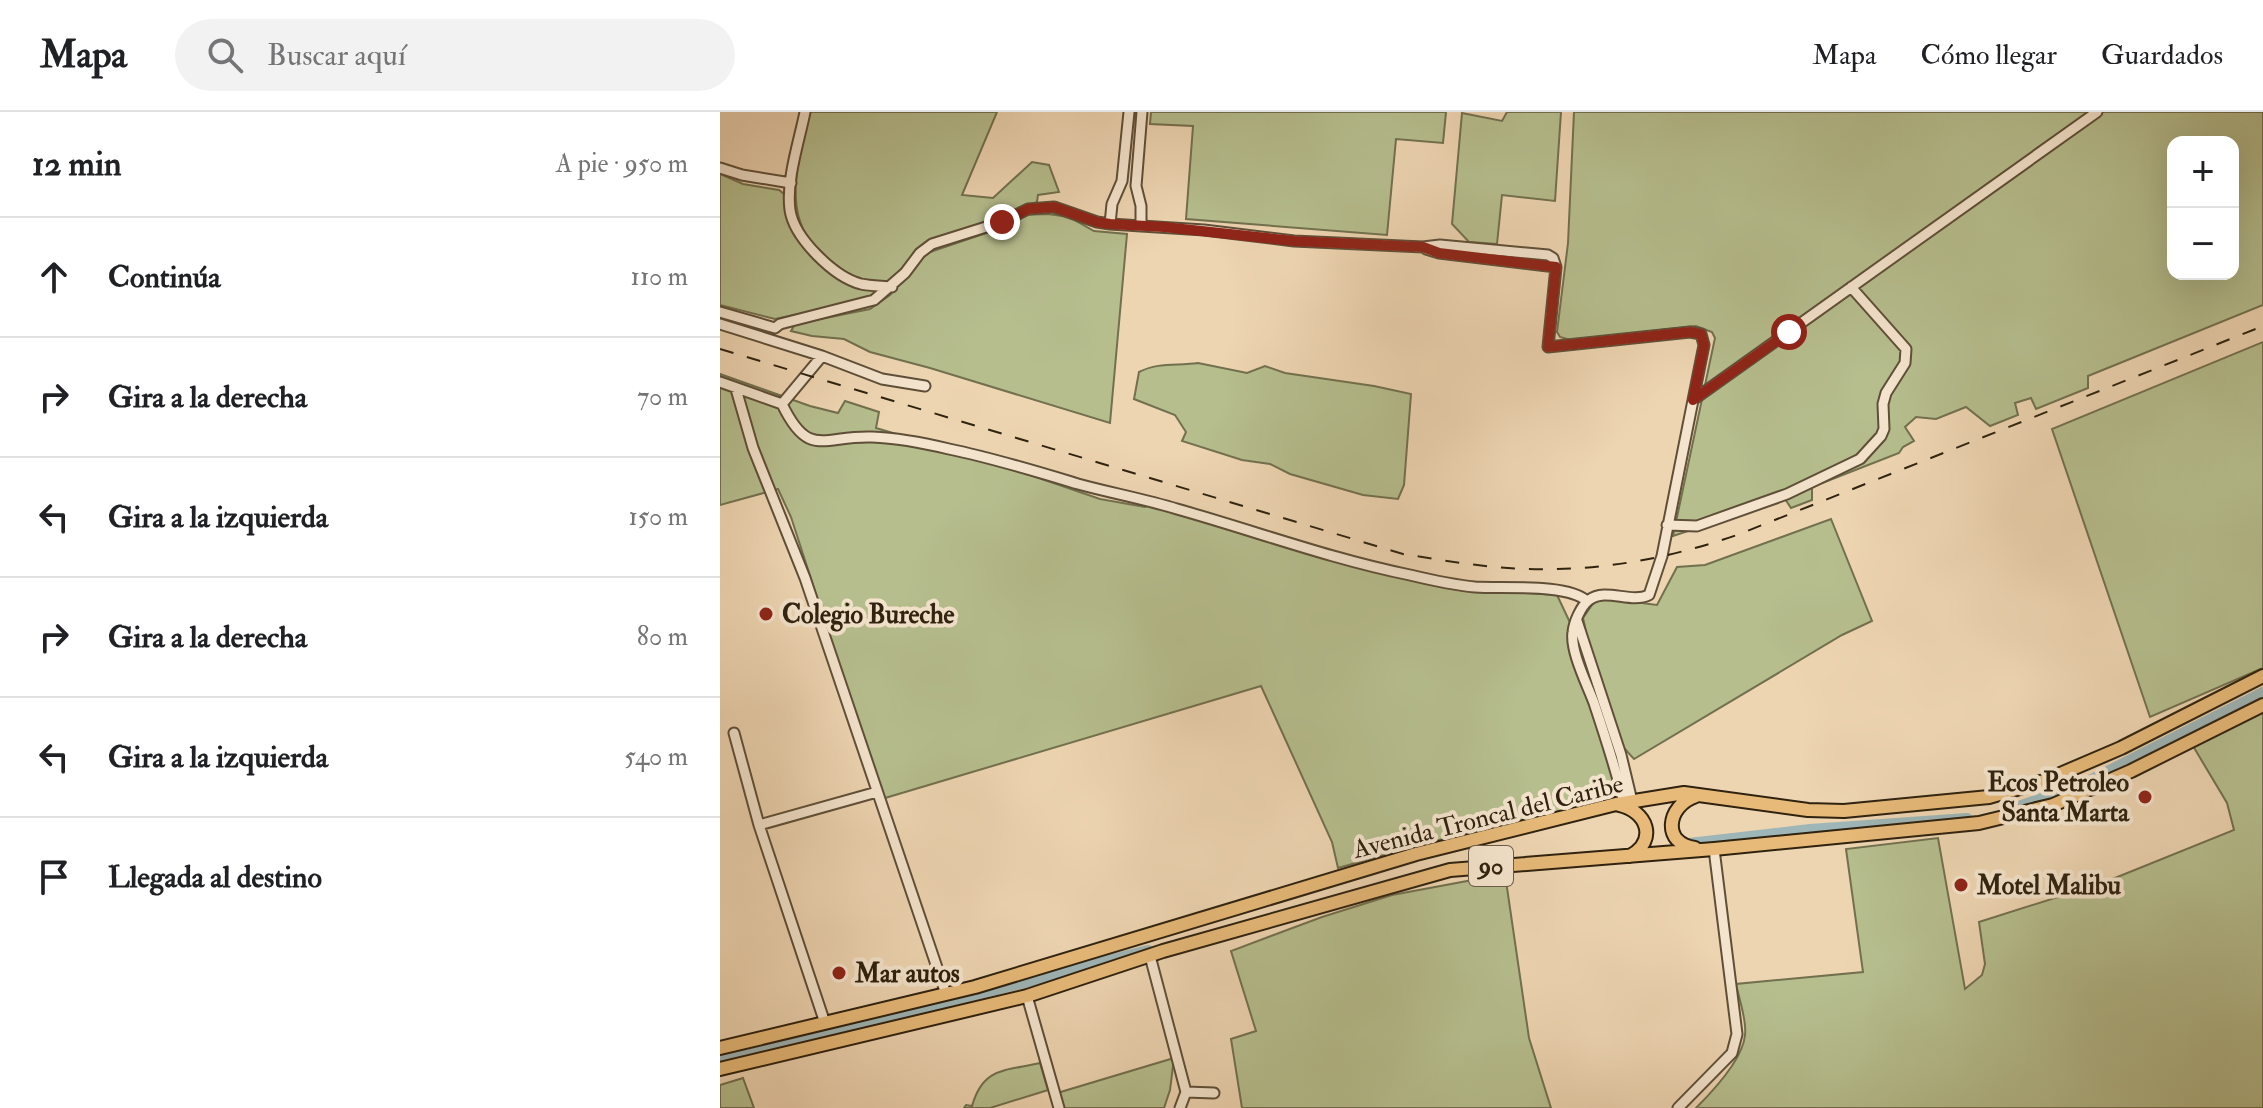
<!DOCTYPE html>
<html lang="es">
<head>
<meta charset="utf-8">
<style>
	:root { --surface:#fff; --page:#f2f2f2; --text:#202124; --muted:#757577; --line:#e0e0e0 }
	body { margin:0; font-family:"IM FELL Double Pica",serif; background:var(--page); color:var(--text) }
	.controls { position:absolute; right:24px; top:24px; display:grid; overflow:hidden; border-radius:16px; box-shadow:0 8px 32px #0002 }
	.controls button { width:72px; height:72px; display:grid; place-items:center; padding:0; border:0; border-bottom:2px solid var(--line); background:var(--surface); color:var(--text); font:40px sans-serif }
	.stop { position:absolute; width:24px; height:24px; margin:-18px; border:6px solid #8f2418; border-radius:50%; background:#fff }
	.stop.end { background:#8f2418; border-color:#fff; box-shadow:0 2px 8px #0008 }
	.list { margin:0; padding:0; list-style:none }
	h2 { display:flex; justify-content:space-between; align-items:center; height:104px; margin:0; padding:0 32px; font-size:34px }
	h2 small { font-size:26px; font-weight:400; color:var(--muted) }
	.list li { display:grid; grid-template-columns:52px 1fr auto; gap:24px; align-items:center; box-sizing:border-box; height:120px; padding:0 32px; border-top:2px solid var(--line) }
	.list b { display:block; font-size:30px; white-space:nowrap }
	.list em { font-size:26px; font-style:normal; color:var(--muted) }
	.icon { flex:none; width:44px; height:44px; fill:none; stroke:currentColor; stroke-width:2; stroke-linecap:round; stroke-linejoin:round }
	.map { position:relative; flex:none; width:1543px; height:996px; overflow:hidden }
	header { display:flex; align-items:center; gap:48px; box-sizing:border-box; height:112px; padding:0 40px; background:var(--surface); border-bottom:2px solid var(--line) }
	header strong { font-size:38px }
	nav { display:flex; gap:44px; margin-inline-start:auto; font-size:28px }
	.search { width:560px; height:72px; background:var(--page); display:flex; align-items:center; gap:20px; box-sizing:border-box; padding:0 28px; border-radius:44px; color:var(--muted); font-size:30px }
	main { display:flex }
	aside { flex:1; background:var(--surface) }
	.map>svg:first-child { display:block }
	.green { fill:#b6be8e; stroke:#72704e; stroke-width:2; fill-rule:evenodd }
	.lines { fill:none; stroke-linecap:round; stroke-linejoin:round }
	.river { stroke:#9eb6b7; stroke-width:12 }
	.minor-casing { stroke:#5f4f38; stroke-width:13 }
	.highway-casing { stroke:#2f220f; stroke-width:16 }
	.minor { stroke:#f4e4cd; stroke-width:9 }
	.highway { stroke:#e7ba79; stroke-width:12 }
	.rail { stroke:#2f220f; stroke-width:2; stroke-dasharray:14 14; stroke-linecap:butt }
	.route { stroke:#8f2418; stroke-width:10 }
	.poi-dot { fill:#8f2418; stroke:#f4e4cd; stroke-width:3 }
	.labels { text-anchor:middle; stroke-width:8; stroke-linejoin:round; paint-order:stroke }
	.shield { fill:#f4e4cd; stroke:#6a5c48; stroke-width:2 }
	.shield-label { font-size:24px; font-weight:bold; fill:#2f220f }
	.poi-label { font-size:26px; font-weight:bold; fill:#2f220f; stroke:#f4e4cd; text-anchor:start }
	.street-label { font-size:26px; fill:#2f220f; stroke:#f4e4cd }
</style>
</head>
<body>
<header>
<strong>Mapa</strong>
<div class="search"><svg class="icon" aria-label="search" viewBox="0 0 24 24"><circle cx="10" cy="10" r="6"/><path d="M15 15l6 6"/></svg>Buscar aquí</div>
<nav><a>Mapa</a><a>Cómo llegar</a><a>Guardados</a></nav>
</header>
<main>
<aside>
<h2>12 min<small>A pie · 950 m</small></h2>
<ul class="list">
<li><svg class="icon" aria-label="ahead" viewBox="0 0 24 24"><path d="M12 20V5M6 11l6-6 6 6"/></svg><div><b>Continúa</b></div><em>110 m</em></li>
<li><svg class="icon" aria-label="right" viewBox="0 0 24 24"><path d="M7 20v-9h11M14 6l5 5-5 5"/></svg><div><b>Gira a la derecha</b></div><em>70 m</em></li>
<li><svg class="icon" aria-label="left" viewBox="0 0 24 24"><path d="M17 20v-9H6M10 6l-5 5 5 5"/></svg><div><b>Gira a la izquierda</b></div><em>150 m</em></li>
<li><svg class="icon" aria-label="right" viewBox="0 0 24 24"><path d="M7 20v-9h11M14 6l5 5-5 5"/></svg><div><b>Gira a la derecha</b></div><em>80 m</em></li>
<li><svg class="icon" aria-label="left" viewBox="0 0 24 24"><path d="M17 20v-9H6M10 6l-5 5 5 5"/></svg><div><b>Gira a la izquierda</b></div><em>540 m</em></li>
<li><svg class="icon" aria-label="arrive" viewBox="0 0 24 24"><path d="M6 21V4h12l-3 4 3 4H6"/></svg><div><b>Llegada al destino</b></div></li>
</ul>
</aside>
<div class="map">
<svg width="1543" height="996" viewBox="0 0 1543 996">
	<rect width="100%" height="100%" fill="#eed5b2"/>
	<filter id="stains"><feTurbulence type="fractalNoise" baseFrequency=".0025" numOctaves="4"/><feColorMatrix values="0 0 0 0 .2 0 0 0 0 .09 0 0 0 0 .02 0 0 0 .5 -.17"/></filter>
	<radialGradient id="worn" r=".72"><stop offset=".6" stop-color="#630" stop-opacity="0"/><stop offset="1" stop-color="#630" stop-opacity=".3"/></radialGradient>
	<path class="green" d="M 89,0 L 277,0 L 242,83 L 273,86 L 312,50 L 329,53 L 339,80 L 318,83 L 317,90 L 281,106 L 222,124 L 202,133 L 171,169 C 155,175 132,167 120,156 C 109,147 96,138 88,126 C 64,90 81,39 89,0 Z
		M 431,0 L 726,0 L 723,31 L 676,27 L 667,123 L 466,107 L 473,14 L 430,12 Z
		M 787,0 L 841,0 L 835,89 L 782,83 L 777,132 L 749,130 L 732,112 L 742,1 L 782,9 Z
		M 854,0 L 1543,0 L 1543,193 L 1368,264 L 1368,276 L 1316,297 L 1311,286 L 1295,291 L 1298,303 L 1270,314 L 1246,295 L 1216,307 L 1196,305 L 1185,315 L 1194,329 L 1183,335 L 1179,341 L 1092,375 L 1092,388 L 1071,396 L 1065,387 L 953,424 L 995,226 L 992,220 L 976,214 L 850,228 L 840,225 L 837,220 L 848,131 ZM 1453,30 L 1513,30 L 1513,162 L 1453,162 Z
		M 0,62 L 23,72 L 59,78 L 69,86 L 66,99 L 105,152 L 156,177 L 157,181 L 127,192 L 55,207 L 0,193 Z
		M 328,102 L 349,105 L 374,119 L 407,122 L 390,311 L 210,256 L 150,240 L 124,227 L 92,224 L 71,219 L 75,212 L 150,197 L 170,183 L 207,141 L 278,117 L 302,103 Z
		M 1543,230 L 1543,556 L 1430,605 L 1332,317 Z
		M 478,251 L 527,261 L 545,254 L 565,261 L 654,274 L 691,282 L 684,373 L 678,387 L 643,383 L 570,362 L 550,352 L 522,348 L 462,329 L 466,320 L 455,303 L 414,287 L 419,260 C 438,250 457,254 478,251 Z
		M 0,262 L 90,294 L 118,301 L 125,289 L 159,300 L 156,316 L 281,353 L 380,387 L 425,395 L 429,393 L 582,438 L 761,478 L 837,483 L 854,519 L 893,629 L 899,685 L 707,731 L 618,756 L 612,730 L 541,574 L 165,686 L 160,680 L 71,405 L 58,377 L 0,393 Z
		M 1111,407 L 1152,509 L 1122,523 L 914,647 L 903,635 L 883,574 L 873,552 L 863,506 L 874,490 L 890,487 L 937,493 L 957,455 L 985,453 Z
		M 1543,599 L 1543,996 L 976,996 C 993,979 1023,947 1025,923 C 1027,908 1019,887 1016,872 L 1143,860 L 1126,737 L 1218,726 L 1245,877 L 1262,863 L 1265,852 L 1259,810 L 1385,770 L 1514,718 L 1507,691 L 1473,634 Z
		M 785,762 L 809,926 L 831,996 L 522,996 L 511,927 L 536,919 L 511,839 L 602,805 L 672,783 Z
		M 454,946 L 450,978 L 444,996 L 339,996 L 334,982 Z
		M 320,951 L 328,978 L 270,996 L 244,996 L 246,993 L 252,994 C 263,955 285,959 320,951 Z
		M 23,966 L 34,996 L 0,996 L 0,973 Z"/>
	<g class="lines">
		<path class="river" d="M 1285,700 L 1364,672 L 1543,581
			M 969,732 L 1090,718 L 1247,707
			M 0,946 L 428,839"/>
		<g class="minor-casing">
			<path id="minor" d="M 85,0 C 79,30 66,68 70,98 C 74,126 114,165 141,172 C 150,174 162,174 172,175
				M 0,56 L 22,63 L 71,71
				M 390,112 L 392,92 L 402,69 L 409,0
				M 421,113 L 421,94 L 416,74 L 422,0
				M 706,137 L 719,141 L 836,155
				M 0,200 L 55,216 L 60,212 L 154,188 L 185,161 L 200,141 L 212,132 L 282,110 L 308,97 L 334,95 L 377,110 L 390,112 L 484,118 L 574,129 L 703,135 L 720,133 L 828,143 L 833,146 L 836,155 L 828,235 L 970,220 L 981,222 L 984,233 L 942,444 L 929,483 C 910,492 886,475 869,488 C 861,494 854,510 853,520 C 850,539 867,572 874,591 C 885,624 896,657 904,691
				M 0,212 L 102,244 L 162,267 L 205,274
				M 0,270 L 62,292 C 89,348 104,323 152,325 C 177,326 204,331 229,337 C 273,346 315,359 358,372 C 391,381 424,387 457,397 C 535,419 611,447 690,463 C 711,468 734,473 755,475 C 783,477 847,471 867,489
				M 16,277 L 33,336 L 85,466 L 226,882
				M 973,288 L 1377,0
				M 62,292 L 102,244
				M 947,413 L 977,414 L 1067,382 L 1140,347 L 1161,324 L 1164,317 L 1163,292 L 1166,281 L 1185,251 L 1186,237 L 1131,175
				M 857,509 L 901,643 L 912,689
				M 14,621 L 39,713 L 105,911
				M 39,713 L 157,680
				M 430,844 L 466,980 L 460,996
				M 307,884 L 339,996
				M 466,980 L 494,981
				M 958,996 L 1012,941 L 1017,922 L 994,737"/>
		</g>
		<g class="highway-casing">
			<path id="highway" d="M 899,693 C 927,699 938,728 910,744
				M 975,736 C 942,732 946,694 976,684
				M 0,936 L 255,875 L 696,742 L 896,692 L 964,681 L 1088,698 L 1124,699 L 1269,685 L 1324,669 L 1401,636 L 1543,564
				M 0,957 L 307,884 L 443,839 L 730,758 L 994,737 L 1259,711 L 1333,693 L 1411,659 L 1543,593"/>
		</g>
		<use href="#minor" class="minor"/>
		<use href="#highway" class="highway"/>
		<path class="rail" d="M 0,237 L 683,442 C 733,450 785,459 836,457 C 898,456 959,443 1017,423 L 1543,214"/>
	</g>
	<g class="lines">
		<path class="route" d="M 282,110 L 308,97 L 334,95 L 377,110 L 390,112 L 444,115 L 574,129 L 703,135 L 719,141 L 836,155 L 828,235 L 970,220 L 981,222 L 984,233 L 973,288 L 1069,220"/>
	</g>
	<g class="poi-dot">
		<circle cx="46" cy="502" r="8"/>
		<circle cx="1425" cy="685" r="8"/>
		<circle cx="1241" cy="773" r="8"/>
		<circle cx="119" cy="861" r="8"/>
	</g>
	<g class="labels">
		<rect class="shield" x="749" y="734" width="44" height="40" rx="6"/>
		<g class="shield-label">
			<text x="771" y="762">90</text>
		</g>
		<g class="poi-label">
			<text x="62" y="511">Colegio Bureche</text>
			<text x="1409" y="679" text-anchor="end">Ecos Petroleo<tspan x="1409" dy="30">Santa Marta</tspan></text>
			<text x="1257" y="782">Motel Malibu</text>
			<text x="135" y="870">Mar autos</text>
		</g>
		<g class="street-label">
			<text transform="translate(768 704) rotate(-14)" y="9">Avenida Troncal del Caribe</text>
		</g>
	</g>
	<rect width="100%" height="100%" filter="url(#stains)"/>
	<rect width="100%" height="100%" fill="url(#worn)"/>
</svg>
<div class="controls">
<button>+</button>
<button>−</button>
</div>
<div class="stop" style="left:1069px;top:220px"></div>
<div class="stop end" style="left:282px;top:110px"></div>
</div>
</main>
</body>
</html>
